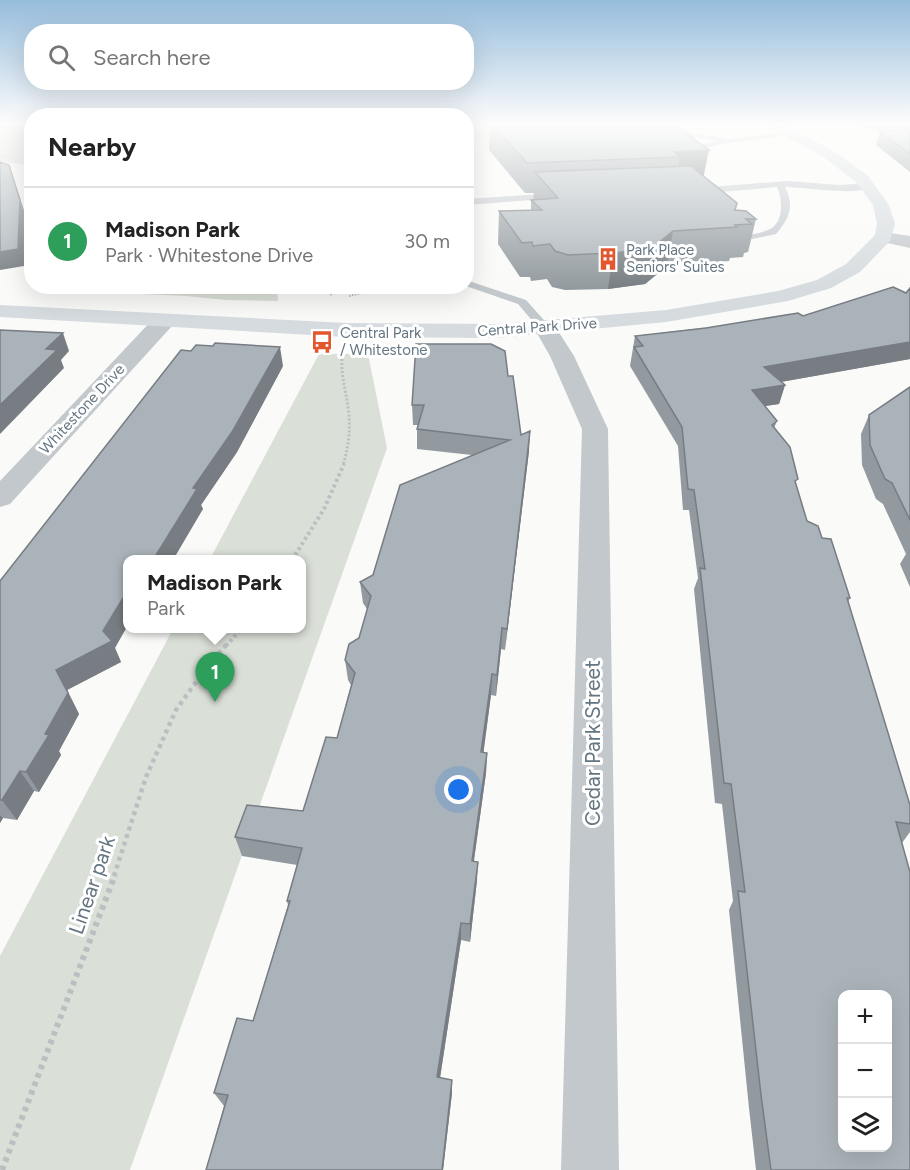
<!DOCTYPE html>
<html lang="en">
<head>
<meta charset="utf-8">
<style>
	:root { --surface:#fff; --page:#f2f2f2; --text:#222; --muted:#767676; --line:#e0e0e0; --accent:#ea580c }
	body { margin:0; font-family:Figtree,sans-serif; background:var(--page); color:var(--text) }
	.controls { position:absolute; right:18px; bottom:18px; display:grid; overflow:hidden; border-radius:12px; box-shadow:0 6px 24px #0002 }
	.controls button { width:54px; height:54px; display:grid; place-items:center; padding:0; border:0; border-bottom:2px solid var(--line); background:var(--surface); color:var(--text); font:30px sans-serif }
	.you { position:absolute; left:459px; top:790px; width:21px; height:21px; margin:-15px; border:4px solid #fff; border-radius:50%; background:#1a73e8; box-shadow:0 0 0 9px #1a73e833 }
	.badge { display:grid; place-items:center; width:39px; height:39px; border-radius:50%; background:var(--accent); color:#fff; font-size:20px; font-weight:700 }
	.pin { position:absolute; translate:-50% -50px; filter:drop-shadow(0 2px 3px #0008) }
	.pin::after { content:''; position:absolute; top:32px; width:21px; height:18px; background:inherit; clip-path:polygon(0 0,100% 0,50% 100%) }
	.popup { position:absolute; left:123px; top:555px; width:183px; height:78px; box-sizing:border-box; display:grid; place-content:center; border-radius:12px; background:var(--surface); filter:drop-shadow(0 2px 4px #0005); font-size:20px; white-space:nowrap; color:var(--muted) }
	.popup b { font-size:22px; color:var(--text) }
	.popup::after { content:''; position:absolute; left:50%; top:100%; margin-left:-12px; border:12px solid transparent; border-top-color:var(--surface) }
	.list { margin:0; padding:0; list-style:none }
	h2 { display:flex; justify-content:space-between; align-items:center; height:78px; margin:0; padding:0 24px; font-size:26px }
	h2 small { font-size:20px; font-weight:400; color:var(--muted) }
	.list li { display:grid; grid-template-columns:39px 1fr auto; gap:18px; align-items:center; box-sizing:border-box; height:108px; padding:0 24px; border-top:2px solid var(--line) }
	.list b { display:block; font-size:22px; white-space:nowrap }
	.list p { margin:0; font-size:20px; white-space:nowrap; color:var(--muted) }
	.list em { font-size:20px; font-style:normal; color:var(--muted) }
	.icon { flex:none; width:33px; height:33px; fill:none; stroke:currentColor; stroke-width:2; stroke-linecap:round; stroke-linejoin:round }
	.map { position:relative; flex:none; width:910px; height:1170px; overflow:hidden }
	.search { position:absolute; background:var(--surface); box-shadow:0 6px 24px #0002; left:24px; top:24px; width:450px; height:66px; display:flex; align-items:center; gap:15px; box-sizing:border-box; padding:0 21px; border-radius:24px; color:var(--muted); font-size:22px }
	.panel { position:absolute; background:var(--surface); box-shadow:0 6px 24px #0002; left:24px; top:108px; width:450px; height:186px; border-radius:24px }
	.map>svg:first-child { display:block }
	.green { fill:#dadfd7 }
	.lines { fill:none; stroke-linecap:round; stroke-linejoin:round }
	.path-far5 { stroke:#bbbfc2; stroke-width:1.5; stroke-dasharray:1.5 1.5; stroke-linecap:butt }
	.path-far4 { stroke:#bbbfc2; stroke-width:2; stroke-dasharray:1.5 1.5; stroke-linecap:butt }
	.path-far3 { stroke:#bbbfc2; stroke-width:3; stroke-dasharray:2 2; stroke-linecap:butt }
	.path-far2 { stroke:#bbbfc2; stroke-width:4; stroke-dasharray:3 3; stroke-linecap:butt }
	.path-far1 { stroke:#bbbfc2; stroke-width:4.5; stroke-dasharray:4 4; stroke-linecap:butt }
	.path { stroke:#bbbfc2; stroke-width:6; stroke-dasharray:4.5 4.5; stroke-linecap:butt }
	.lane { fill:#c3c8cc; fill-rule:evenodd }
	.street { fill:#c3c8cc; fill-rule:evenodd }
	.secondary { fill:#d6dbdf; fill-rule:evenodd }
	.wall { fill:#929a9f }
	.shaded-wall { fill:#777d82 }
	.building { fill:#aab3b9; stroke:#777d82; stroke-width:1.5; fill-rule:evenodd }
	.labels { text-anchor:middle; stroke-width:6; stroke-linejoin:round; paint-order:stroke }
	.far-poi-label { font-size:15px; fill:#657683; stroke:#fff; text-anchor:start }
	.far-street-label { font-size:15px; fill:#657683; stroke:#fff }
	.near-street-label { font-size:21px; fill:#657683; stroke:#fff }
</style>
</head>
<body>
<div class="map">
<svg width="910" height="1170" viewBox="0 0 910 1170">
	<rect width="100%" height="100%" fill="#fafaf8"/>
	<path class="green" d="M 0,125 L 31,125 L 31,166 L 0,161 Z
		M 37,286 L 277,287 L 278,301 L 226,300 L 186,296 L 34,289 Z
		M 319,354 L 368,354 L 387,448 L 130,1170 L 0,1170 L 0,956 L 173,629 L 302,628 L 302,560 L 210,559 Z"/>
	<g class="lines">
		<path class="path-far5" d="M 0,128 L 32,127
			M 0,132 L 8,130
			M 0,156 L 32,159"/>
		<path class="path-far4" d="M 318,286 L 332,295
			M 349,296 L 394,286"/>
		<path class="path-far3" d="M 342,359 C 341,376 346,391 348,407 C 351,427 349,446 343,465"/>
		<path class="path-far2" d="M 292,560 L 324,509 L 344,464
			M 226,646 L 242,628"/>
		<path class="path-far1" d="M 114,876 L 146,777 L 176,710 L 206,668 L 227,644"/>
		<path class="path" d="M 2,1170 L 115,875"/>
		<path class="lane" d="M 662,128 L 729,139 L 791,132 L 795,134 L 729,143 L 681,153 L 677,151 L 678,149 L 717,141 L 659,132 Z
			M 788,181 L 839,185 L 869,183 L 873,186 C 857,197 806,187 785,187 C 795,206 789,219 776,234 L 733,243 L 729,242 L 729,238 C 742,235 756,235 768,230 C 784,224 783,200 777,187 L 697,194 L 693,191 L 697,188 Z
			M 556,193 L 559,194 L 559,198 L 466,205 L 466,199 Z
			M 466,280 L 526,300 L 551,328 L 549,331 L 541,331 L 518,304 L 466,286 Z"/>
		<path class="street" d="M 884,232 L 910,236 L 910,248 L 878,241 L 875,237 L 878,233 Z
			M 164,314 L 172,316 L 175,321 L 172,326 L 10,504 L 0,507 L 0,481 L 156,316 Z
			M 545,321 L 553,323 L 574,356 L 608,429 L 619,1170 L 561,1170 L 582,429 L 550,356 L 534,328 L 537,323 Z"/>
		<path class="secondary" d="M 765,125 L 783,125 L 832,150 L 868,176 L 889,205 L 895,224 L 890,241 L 860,272 L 831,288 L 788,301 L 666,322 L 498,338 L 346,337 L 0,317 L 0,305 L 346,323 L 498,324 L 666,310 L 778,291 L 817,280 L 846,264 L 875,235 L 877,224 L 873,205 L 856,182 L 822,156 Z"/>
	</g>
	<path class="wall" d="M 490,125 L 638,125 L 636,127 L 642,128 L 679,128 L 703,176 L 735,210 L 756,219 L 748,252 L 744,253 L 743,257 L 730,258 L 729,261 L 667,266 L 645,284 L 608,289 L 565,290 L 552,287 L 547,279 L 531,281 L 530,277 L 520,277 L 498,244 L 499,211 L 531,210 L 531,200 L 533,200 L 534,193 L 525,193 L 489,150 Z
		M 857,125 L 910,125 L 910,172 L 876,145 L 880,132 L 883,132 Z
		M 910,288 L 910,359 L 781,382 L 785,385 L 779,404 L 765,406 L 777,421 L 774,428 L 796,484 L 807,521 L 822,538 L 850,598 L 848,602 L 910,805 L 910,832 L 902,843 L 910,1170 L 756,1170 L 749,1108 L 729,910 L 733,901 L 722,804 L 715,803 L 694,589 L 698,578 L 689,510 L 683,510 L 678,446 L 630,366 L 635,336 L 803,316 L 906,293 Z
		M 283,366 L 237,452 L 201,505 L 203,509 L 128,560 L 115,648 L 121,662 L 67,690 L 79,714 L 59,751 L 61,755 L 39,792 L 34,791 L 17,820 L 3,818 L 0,823 L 0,581 Z
		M 508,376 L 521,435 L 529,451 L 505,650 L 501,649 L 496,696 L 491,695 L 483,752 L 487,753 L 486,773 L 474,861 L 477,880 L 470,942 L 461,940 L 440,1078 L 452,1080 L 452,1093 L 443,1170 L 206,1170 L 224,1106 L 214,1093 L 253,1021 L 288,905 L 287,901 L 297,865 L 242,856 L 235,837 L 303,811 L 337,738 L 351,685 L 348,680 L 345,660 L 359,638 L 367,609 L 363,603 L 360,582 L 373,575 L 472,455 L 417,449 L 417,429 L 418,425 L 413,425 L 412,405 Z
		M 910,387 L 910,587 L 900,564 L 906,554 L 883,504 L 876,499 L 862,465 L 861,434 L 869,415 Z"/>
	<path class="shaded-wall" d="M 902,125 L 910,125 L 910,135 L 899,136 Z
		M 709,150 L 703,179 L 675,181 L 680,157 L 674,152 Z
		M 9,165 L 26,216 L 24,266 L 0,270 L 0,252 Z
		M 673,231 L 667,266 L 645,284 L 608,289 L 613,253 Z
		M 63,333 L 69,351 L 61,360 L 64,368 L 0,434 L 0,405 L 46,349 Z
		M 910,342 L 910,359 L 758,386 L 764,367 Z
		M 280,347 L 283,366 L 237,452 L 201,505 L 203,509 L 173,560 L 153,560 L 193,488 Z
		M 785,385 L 779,404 L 746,409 L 752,390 Z
		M 530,431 L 529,451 L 505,650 L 507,629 Z
		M 128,590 L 128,625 L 115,648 L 121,662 L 67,690 L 79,714 L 59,751 L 61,755 L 39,792 L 26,772 L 45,734 L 56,670 L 103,631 Z
		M 502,628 L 501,649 L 496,696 L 497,675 Z
		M 492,674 L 491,695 L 481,772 L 481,752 Z
		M 487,753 L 486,773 L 471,880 L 472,861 Z
		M 20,771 L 34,791 L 17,820 L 2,800 Z
		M 0,815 L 3,818 L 0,823 Z
		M 478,862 L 477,880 L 470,942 L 470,924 Z
		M 461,923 L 461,940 L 438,1091 L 437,1077 Z
		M 452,1080 L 452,1093 L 443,1170 L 442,1170 Z"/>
	<path class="building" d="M 493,125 L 630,125 L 642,128 L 679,128 L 709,150 L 674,152 L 680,157 L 527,163 Z
		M 910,129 L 910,154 L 880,132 Z
		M 0,162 L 9,165 L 20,200 L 18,249 L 0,252 Z
		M 691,166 L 737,203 L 735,210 L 746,211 L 756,219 L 746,219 L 752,224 L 735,225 L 737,227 L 673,231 L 651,249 L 613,253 L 568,255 L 555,251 L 550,244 L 533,246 L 532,242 L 522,243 L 499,211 L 542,210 L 531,200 L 558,198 L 535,172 Z
		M 893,287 L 906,293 L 910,288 L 910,342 L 764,367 L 785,385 L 752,390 L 777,421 L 772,425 L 790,447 L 798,479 L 795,481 L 807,521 L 818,526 L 822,538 L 831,539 L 850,598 L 847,598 L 910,805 L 910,824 L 896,822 L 910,872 L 910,1170 L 771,1170 L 761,1095 L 738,891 L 745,892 L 731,784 L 724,783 L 700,568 L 705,569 L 694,490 L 688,489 L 682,427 L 634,347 L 643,346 L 635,336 L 706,328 L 798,313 L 803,316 ZM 843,994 L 888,994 L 888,1148 L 843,1148 Z
		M 0,330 L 63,333 L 46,349 L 57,350 L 0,405 Z
		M 215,343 L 280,347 L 232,432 L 193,488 L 197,489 L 153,560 L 128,560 L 128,590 L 103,631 L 112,641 L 56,670 L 68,693 L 45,734 L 49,735 L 26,772 L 20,771 L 2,800 L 0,800 L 0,581 L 181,350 L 191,351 L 196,345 L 213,346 Z
		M 416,344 L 491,344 L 505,351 L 508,376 L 513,376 L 521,435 L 530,431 L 507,629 L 502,628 L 497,675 L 492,674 L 481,752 L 487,753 L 472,861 L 478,862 L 470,924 L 461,923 L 437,1077 L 452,1080 L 442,1170 L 206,1170 L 228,1095 L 214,1093 L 237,1018 L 253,1021 L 290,901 L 287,901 L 302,848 L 235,837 L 247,805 L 303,811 L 326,737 L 337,738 L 355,673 L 345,660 L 349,644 L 359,638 L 371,596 L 360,582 L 373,575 L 400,485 L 510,440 L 417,429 L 424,405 L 412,405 Z
		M 910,387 L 910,520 L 892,483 L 885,479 L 870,445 L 869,415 Z"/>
	<linearGradient id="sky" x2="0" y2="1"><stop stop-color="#96bcdc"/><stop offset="0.43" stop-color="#fdfdfc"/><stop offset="1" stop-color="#fdfdfc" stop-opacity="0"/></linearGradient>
	<rect width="910" height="289" fill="url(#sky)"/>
	<defs>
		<g id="building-bare" transform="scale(1.8)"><path d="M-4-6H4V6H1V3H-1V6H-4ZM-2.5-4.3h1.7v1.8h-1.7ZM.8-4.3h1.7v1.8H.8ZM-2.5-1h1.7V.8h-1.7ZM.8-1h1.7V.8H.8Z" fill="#e4572e" stroke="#fff" stroke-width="2.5" paint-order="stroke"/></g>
		<g id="bus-bare" transform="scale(1.8)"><path d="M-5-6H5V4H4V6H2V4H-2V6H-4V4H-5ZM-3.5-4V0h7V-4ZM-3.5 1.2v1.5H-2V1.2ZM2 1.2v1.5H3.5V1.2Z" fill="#e4572e" stroke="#fff" stroke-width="2.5" paint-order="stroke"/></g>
	</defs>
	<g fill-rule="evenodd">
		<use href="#building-bare" x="608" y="259"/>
		<use href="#bus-bare" x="322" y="342"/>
	</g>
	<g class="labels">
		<g class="far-poi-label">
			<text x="626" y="255">Park Place<tspan x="626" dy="17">Seniors' Suites</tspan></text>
			<text x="340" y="338">Central Park<tspan x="340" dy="17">/ Whitestone</tspan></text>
		</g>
		<g class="far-street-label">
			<text transform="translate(537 327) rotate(-4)" y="5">Central Park Drive</text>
			<text transform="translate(82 409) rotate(-47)" y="5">Whitestone Drive</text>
		</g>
		<g class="near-street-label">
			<text transform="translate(593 743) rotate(-90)" y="7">Cedar Park Street</text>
			<text transform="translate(92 885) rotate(-71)" y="7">Linear park</text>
		</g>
	</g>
</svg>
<div class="controls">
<button>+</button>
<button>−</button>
<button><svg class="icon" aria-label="layers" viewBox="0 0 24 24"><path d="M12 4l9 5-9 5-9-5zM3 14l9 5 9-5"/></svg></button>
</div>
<div class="you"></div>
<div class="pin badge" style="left:215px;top:702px;background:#2e9e5b">1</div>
<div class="popup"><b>Madison Park</b>Park</div>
<div class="search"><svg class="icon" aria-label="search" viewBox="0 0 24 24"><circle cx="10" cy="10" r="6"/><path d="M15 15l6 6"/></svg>Search here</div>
<section class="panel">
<h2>Nearby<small></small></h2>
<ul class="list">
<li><span class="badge" style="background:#2e9e5b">1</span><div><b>Madison Park</b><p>Park · Whitestone Drive</p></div><em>30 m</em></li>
</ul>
</section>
</div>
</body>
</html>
